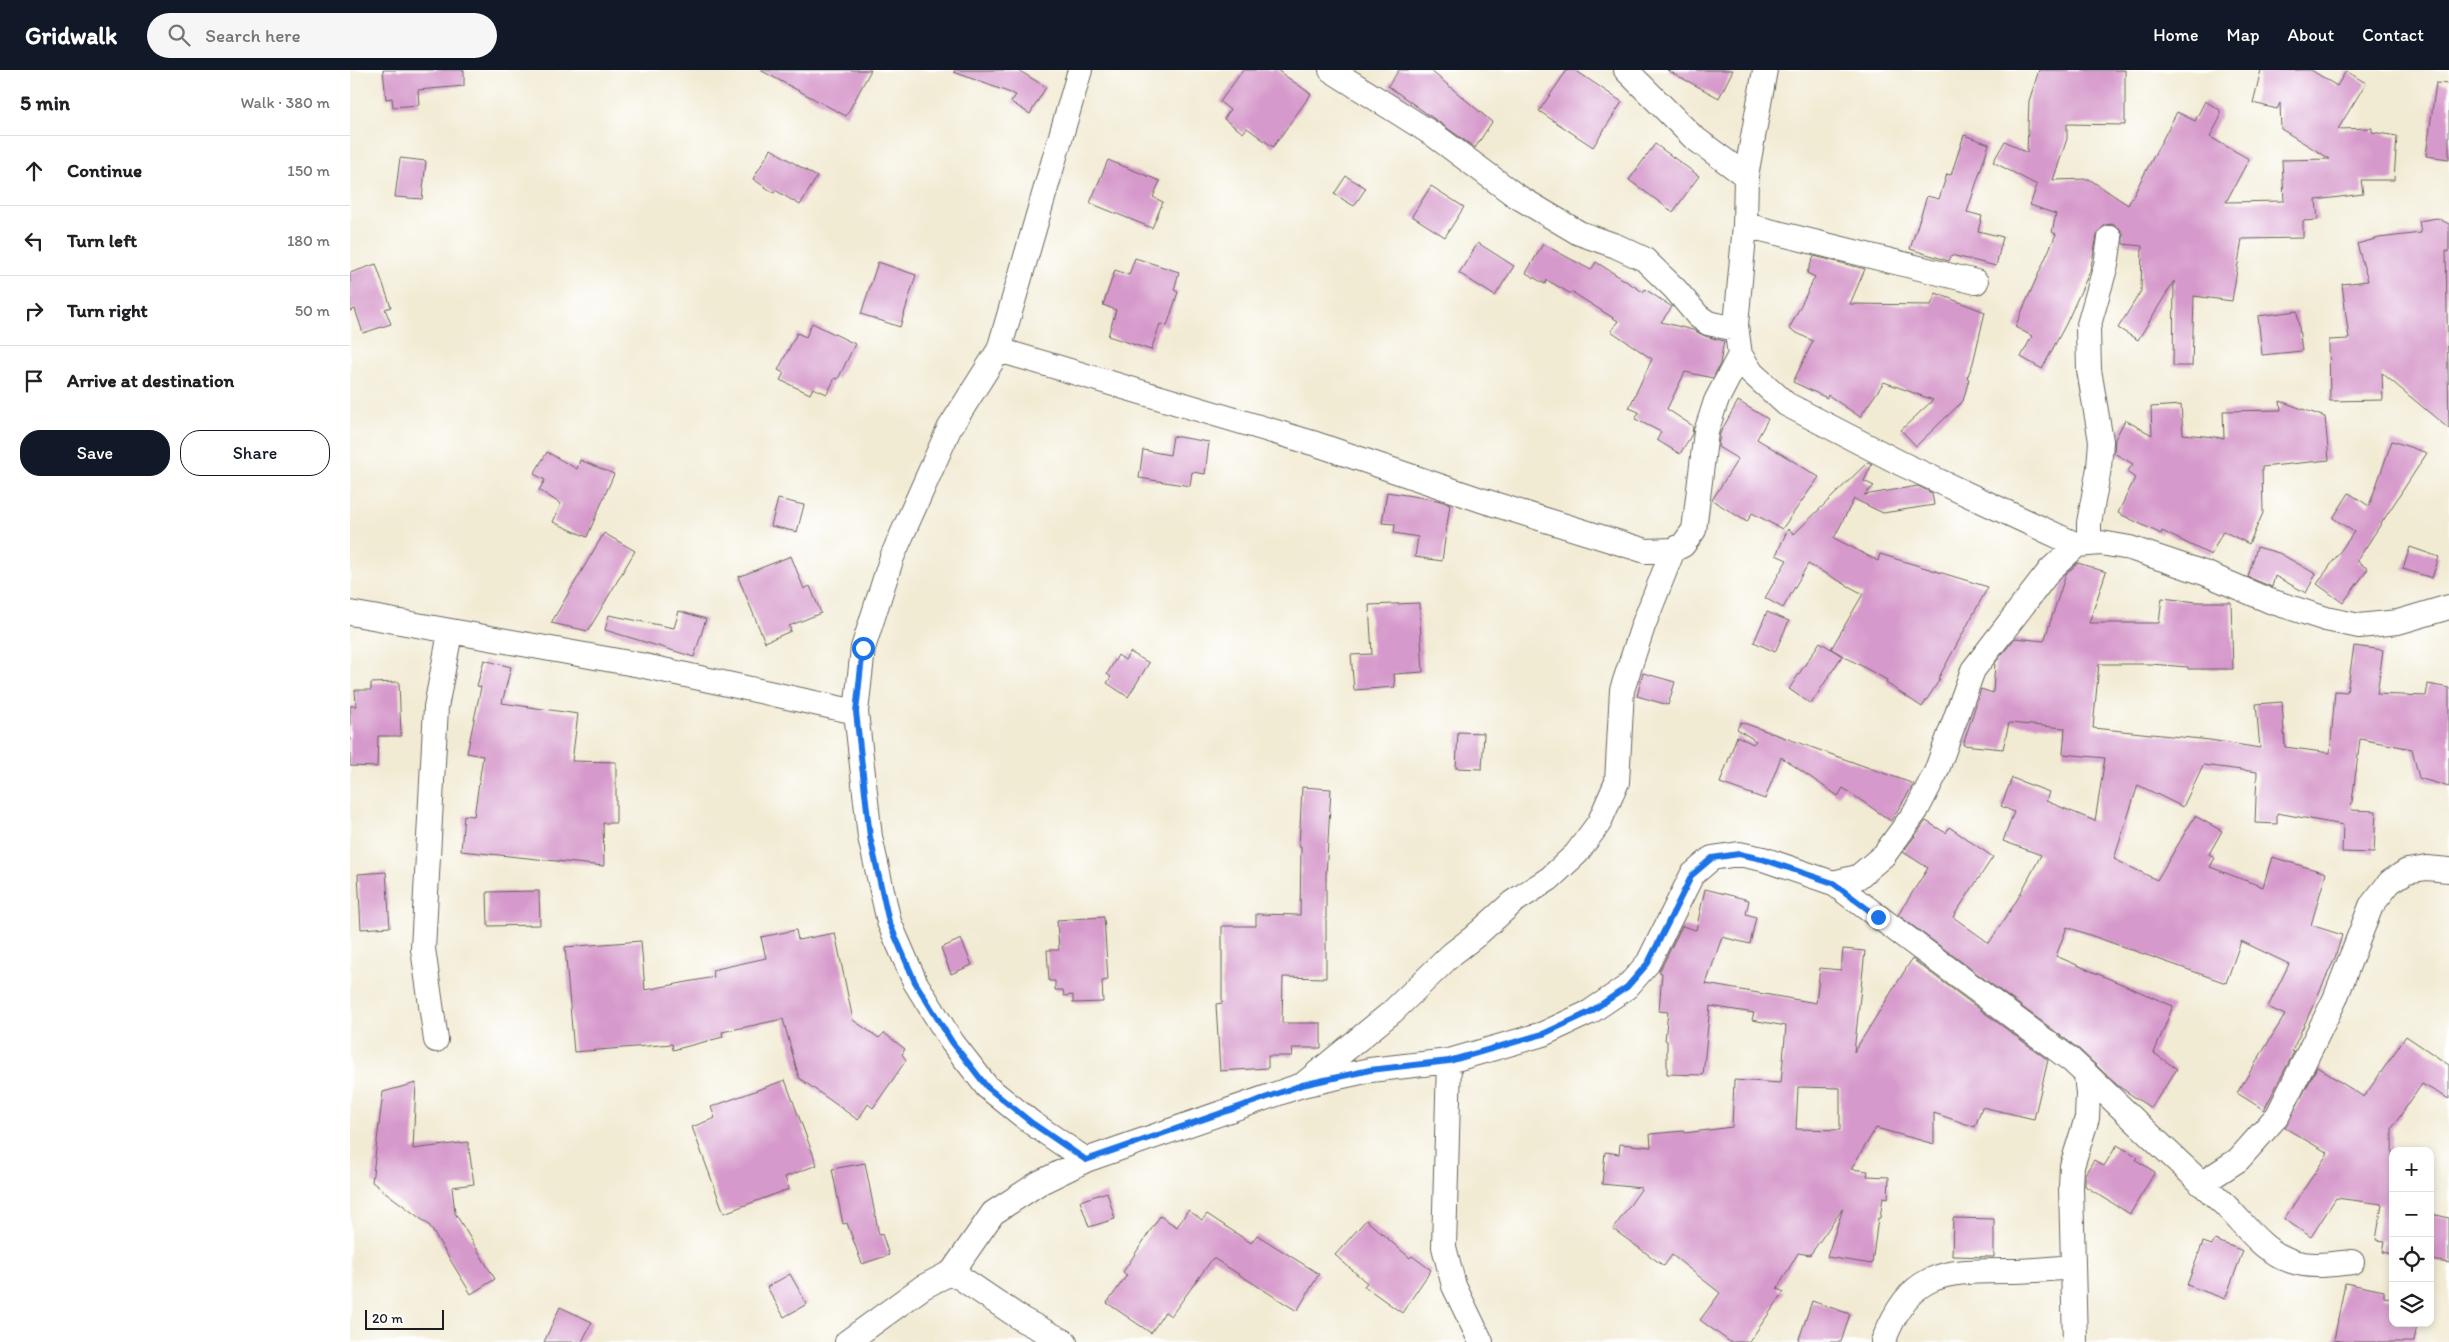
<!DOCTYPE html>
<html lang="en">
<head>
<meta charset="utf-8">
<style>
	:root { --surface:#fff; --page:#f6f6f6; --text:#202124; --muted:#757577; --line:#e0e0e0; --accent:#111827 }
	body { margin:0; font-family:Itim,sans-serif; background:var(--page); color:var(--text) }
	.controls { position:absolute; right:15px; bottom:15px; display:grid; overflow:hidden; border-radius:10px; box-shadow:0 2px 8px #0003 }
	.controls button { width:45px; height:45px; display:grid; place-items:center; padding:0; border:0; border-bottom:1px solid var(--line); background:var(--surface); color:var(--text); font:25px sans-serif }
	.scale { position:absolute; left:15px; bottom:12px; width:79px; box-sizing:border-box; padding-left:5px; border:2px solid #1c1c1c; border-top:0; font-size:14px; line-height:18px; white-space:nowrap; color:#1c1c1c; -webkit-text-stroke:4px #fff; paint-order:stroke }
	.stop { position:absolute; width:15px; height:15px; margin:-11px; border:4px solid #1a73e8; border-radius:50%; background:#fff }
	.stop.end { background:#1a73e8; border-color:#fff; box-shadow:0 1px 5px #0008 }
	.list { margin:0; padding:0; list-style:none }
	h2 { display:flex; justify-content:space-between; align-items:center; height:65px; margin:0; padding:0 20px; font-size:21px }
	h2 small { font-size:16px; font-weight:400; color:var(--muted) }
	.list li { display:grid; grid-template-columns:32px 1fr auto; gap:15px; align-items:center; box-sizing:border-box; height:70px; padding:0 20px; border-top:1px solid var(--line) }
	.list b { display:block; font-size:19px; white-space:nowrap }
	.list em { font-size:16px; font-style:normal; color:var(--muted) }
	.actions { display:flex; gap:10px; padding:15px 20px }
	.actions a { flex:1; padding:11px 0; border:1px solid var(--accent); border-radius:20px; text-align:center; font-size:18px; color:var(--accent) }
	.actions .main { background:var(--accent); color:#fff }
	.icon { flex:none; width:28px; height:28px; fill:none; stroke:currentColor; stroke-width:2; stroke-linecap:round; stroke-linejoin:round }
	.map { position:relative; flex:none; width:2099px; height:1272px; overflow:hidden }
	header { display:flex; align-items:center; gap:30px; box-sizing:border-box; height:70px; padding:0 25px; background:var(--accent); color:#fff }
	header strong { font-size:24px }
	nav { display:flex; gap:28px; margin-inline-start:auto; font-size:18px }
	.search { width:350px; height:45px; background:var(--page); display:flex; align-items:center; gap:12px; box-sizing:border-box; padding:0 18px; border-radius:28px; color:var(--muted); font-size:19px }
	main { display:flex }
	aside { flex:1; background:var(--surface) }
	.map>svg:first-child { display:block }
	.building { fill:#d699cb; fill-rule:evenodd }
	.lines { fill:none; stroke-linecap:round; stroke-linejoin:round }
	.minor-casing { stroke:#67645c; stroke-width:26 }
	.minor { stroke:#fff; stroke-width:24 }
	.route { stroke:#1a73e8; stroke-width:6 }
</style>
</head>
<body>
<header>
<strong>Gridwalk</strong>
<div class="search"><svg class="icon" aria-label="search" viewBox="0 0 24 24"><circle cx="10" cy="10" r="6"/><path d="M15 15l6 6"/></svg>Search here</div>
<nav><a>Home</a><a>Map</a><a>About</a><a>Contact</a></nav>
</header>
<main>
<aside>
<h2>5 min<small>Walk · 380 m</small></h2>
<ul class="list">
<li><svg class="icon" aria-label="ahead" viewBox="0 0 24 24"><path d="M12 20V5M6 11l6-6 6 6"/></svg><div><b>Continue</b></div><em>150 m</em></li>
<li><svg class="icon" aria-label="left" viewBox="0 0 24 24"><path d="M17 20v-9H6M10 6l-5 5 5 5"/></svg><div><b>Turn left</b></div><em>180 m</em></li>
<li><svg class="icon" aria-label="right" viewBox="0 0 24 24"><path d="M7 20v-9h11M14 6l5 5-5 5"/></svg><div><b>Turn right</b></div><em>50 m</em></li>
<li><svg class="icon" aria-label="arrive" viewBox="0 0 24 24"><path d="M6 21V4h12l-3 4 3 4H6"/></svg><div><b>Arrive at destination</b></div></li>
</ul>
<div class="actions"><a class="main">Save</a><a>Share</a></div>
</aside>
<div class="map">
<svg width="2099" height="1272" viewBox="0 0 2099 1272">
	<rect width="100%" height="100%" fill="#fff"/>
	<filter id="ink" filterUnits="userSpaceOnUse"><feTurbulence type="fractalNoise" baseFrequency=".02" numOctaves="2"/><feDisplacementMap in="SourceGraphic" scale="10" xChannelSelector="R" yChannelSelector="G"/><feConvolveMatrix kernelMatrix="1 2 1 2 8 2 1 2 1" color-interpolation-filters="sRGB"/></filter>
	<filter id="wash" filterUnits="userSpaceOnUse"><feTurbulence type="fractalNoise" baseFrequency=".0096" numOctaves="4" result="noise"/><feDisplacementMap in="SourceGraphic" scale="20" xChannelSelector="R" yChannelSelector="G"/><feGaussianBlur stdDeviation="1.12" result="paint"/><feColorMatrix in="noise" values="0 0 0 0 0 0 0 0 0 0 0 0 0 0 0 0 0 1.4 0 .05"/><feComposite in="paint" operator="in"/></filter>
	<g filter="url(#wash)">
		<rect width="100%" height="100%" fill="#f2ebd4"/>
		<g id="blocks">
			<path class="building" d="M 33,0 L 114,0 L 114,16 L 68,20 L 69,35 L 43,37 L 42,28 L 36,29 Z
				M 410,0 L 521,0 L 496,46 Z
				M 605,0 L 668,0 L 696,17 L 680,44 L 661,32 L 666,25 L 604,2 Z
				M 893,0 L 927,0 L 961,24 L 923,77 L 897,58 L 893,63 L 874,49 L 880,40 L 870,32 Z
				M 1049,0 L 1080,0 L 1142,52 L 1125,78 L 1038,16 Z
				M 1217,0 L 1225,0 L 1272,32 L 1243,77 L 1189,41 Z
				M 1317,0 L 1383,0 L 1369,28 Z
				M 1689,0 L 1775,0 L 1775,55 L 1717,54 L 1717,69 L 1703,110 L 1739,109 L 1778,135 L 1827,42 L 1845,51 L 1855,31 L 1870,40 L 1870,48 L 1860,67 L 1899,89 L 1876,132 L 1934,131 L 1932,90 L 1980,89 L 1931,59 L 1930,33 L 1927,39 L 1903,33 L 1911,0 L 1961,0 L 1987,16 L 1996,1 L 2016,13 L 1988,59 L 2022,58 L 2022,62 L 2047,66 L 2044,110 L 2011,110 L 2013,124 L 1966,130 L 1968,150 L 1953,151 L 1953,168 L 1892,169 L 1882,231 L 1844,226 L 1842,296 L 1823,296 L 1824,211 L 1788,270 L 1768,258 L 1791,221 L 1792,176 L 1773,174 L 1773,163 L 1769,158 L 1762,154 L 1755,155 L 1747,166 L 1740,201 L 1716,254 L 1692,299 L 1671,287 L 1682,266 L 1665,257 L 1706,164 L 1702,162 L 1706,144 L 1680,135 L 1687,115 L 1643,92 L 1655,71 L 1677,83 L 1679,31 Z
				M 2086,13 L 2099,14 L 2099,89 L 2076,86 Z
				M 1614,65 L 1639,74 L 1617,142 L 1632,146 L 1628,161 L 1653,167 L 1646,196 L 1601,185 L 1599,191 L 1560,179 L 1577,126 L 1589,129 L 1597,104 L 1601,105 Z
				M 1305,74 L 1349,106 L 1323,142 L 1279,110 Z
				M 421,79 L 467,107 L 450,135 L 425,120 L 424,123 L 403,109 Z
				M 50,88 L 76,91 L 72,129 L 45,127 Z
				M 758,90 L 810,111 L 803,127 L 813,132 L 802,158 L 740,133 Z
				M 996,106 L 1016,118 L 1004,136 L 984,124 Z
				M 1081,116 L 1114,137 L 1095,167 L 1062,146 Z
				M 2087,148 L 2099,154 L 2099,182 L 2096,181 L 2099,359 L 2032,303 L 2033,330 L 1980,331 L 1979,270 L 1999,269 L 1992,214 L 2018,211 L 2007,174 L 2029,168 L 2071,163 L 2069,151 Z
				M 1128,173 L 1164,196 L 1145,226 L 1109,203 Z
				M 1193,174 L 1241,200 L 1246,192 L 1293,222 L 1295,219 L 1322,237 L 1311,252 L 1343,260 L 1355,266 L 1374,271 L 1370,294 L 1363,308 L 1335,302 L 1317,339 L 1343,356 L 1342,364 L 1330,384 L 1307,370 L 1311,362 L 1285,349 L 1289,342 L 1279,338 L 1302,289 L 1261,261 L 1268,251 L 1222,222 L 1221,224 L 1197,210 L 1195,214 L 1176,203 Z
				M 1464,186 L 1515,199 L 1500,234 L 1581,235 L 1586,223 L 1635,242 L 1623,293 L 1617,308 L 1619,309 L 1613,331 L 1566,376 L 1551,360 L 1583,330 L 1534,312 L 1510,347 L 1478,325 L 1477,328 L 1443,312 L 1463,271 L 1439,259 L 1465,207 L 1457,203 Z
				M 785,188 L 829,202 L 824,220 L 828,222 L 817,256 L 810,254 L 801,280 L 758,266 L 766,240 L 753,235 L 765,200 L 779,205 Z
				M 528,192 L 566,205 L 550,257 L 511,244 Z
				M 26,194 L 41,237 L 35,239 L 41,254 L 13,263 L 5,239 L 0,241 L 0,203 Z
				M 1947,241 L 1952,281 L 1912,285 L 1908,246 Z
				M 462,253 L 505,274 L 488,309 L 485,308 L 477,324 L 463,318 L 460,324 L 430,310 L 434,303 L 428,300 L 447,263 L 456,267 Z
				M 1388,331 L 1418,349 L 1407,369 L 1469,407 L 1432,459 L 1402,443 L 1397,452 L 1362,430 L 1388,389 L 1368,377 L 1370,363 Z
				M 1930,331 L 1975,347 L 1979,390 L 1912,397 L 1913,443 L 1899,474 L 1873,461 L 1861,485 L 1812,461 L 1811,464 L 1768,443 L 1785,408 L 1777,402 L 1783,394 L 1764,383 L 1765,369 L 1775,350 L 1802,365 L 1801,337 L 1831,335 L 1833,364 L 1874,368 L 1873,341 L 1931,340 Z
				M 823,366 L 859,372 L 855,404 L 842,402 L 840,416 L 789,408 L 793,380 L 820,385 Z
				M 2042,371 L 2077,383 L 2007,491 L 2018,499 L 1993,533 L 1967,514 L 2004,462 L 1983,448 L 1999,423 L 2019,436 Z
				M 197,382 L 227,399 L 230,390 L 264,404 L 237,467 L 203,452 L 211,434 L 189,420 L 195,410 L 184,404 Z
				M 1518,392 L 1522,394 L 1514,411 L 1524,416 L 1514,425 L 1568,416 L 1582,423 L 1584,435 L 1533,443 L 1504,429 L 1484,468 L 1528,491 L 1530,484 L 1638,517 L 1588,609 L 1590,609 L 1572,637 L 1536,613 L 1537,610 L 1481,579 L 1513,524 L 1458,494 L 1433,538 L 1415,528 L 1437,490 L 1426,485 L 1438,459 L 1444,464 Z
				M 1037,422 L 1087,430 L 1100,434 L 1092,491 L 1065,487 L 1068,467 L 1044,463 L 1045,454 L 1032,453 Z
				M 428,429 L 454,435 L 447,462 L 421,456 Z
				M 254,463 L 285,481 L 238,561 L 201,553 Z
				M 1907,477 L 1929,483 L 1966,504 L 1956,523 L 1925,506 L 1922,517 L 1898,507 Z
				M 2060,477 L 2089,487 L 2082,508 L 2053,499 Z
				M 441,486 L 454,519 L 460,516 L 471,543 L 439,556 L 441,561 L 415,572 L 388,507 Z
				M 1728,493 L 1756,502 L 1739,553 L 1809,553 L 1812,528 L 1847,532 L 1881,532 L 1883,599 L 1838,599 L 1838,597 L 1801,594 L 1749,594 L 1743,658 L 1860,670 L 1910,678 L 1906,634 L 1932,632 L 1935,677 L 1980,683 L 1985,621 L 1997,622 L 2004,576 L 2033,580 L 2027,624 L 2076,626 L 2078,614 L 2099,618 L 2099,717 L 2069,708 L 2062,679 L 2010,669 L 2001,740 L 2026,741 L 2024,783 L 1992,782 L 1993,755 L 1927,743 L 1927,754 L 1905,753 L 1907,702 L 1853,695 L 1833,737 L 1788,715 L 1764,789 L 1807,810 L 1845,746 L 1872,761 L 1859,784 L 1865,788 L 1860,797 L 1913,817 L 1922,787 L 1976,803 L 1961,855 L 1992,865 L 1985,888 L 1942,981 L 1944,982 L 1914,1040 L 1887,1023 L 1935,945 L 1918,937 L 1939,894 L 1891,871 L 1876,913 L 1717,857 L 1706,886 L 1823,936 L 1804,983 L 1827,999 L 1801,1038 L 1768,1016 L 1729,979 L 1548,845 L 1578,798 L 1553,782 L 1576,751 L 1596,763 L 1599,757 L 1643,787 L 1603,847 L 1639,873 L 1667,830 L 1691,785 L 1653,771 L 1664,742 L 1651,736 L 1662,708 L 1699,722 L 1696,731 L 1745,751 L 1755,688 L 1713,684 L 1715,658 L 1659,653 L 1653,679 L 1613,675 L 1631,619 L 1643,623 L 1645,593 L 1665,568 L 1694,571 L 1716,504 Z
				M 1069,533 L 1073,602 L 1044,604 L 1045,617 L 1004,620 L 1001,585 L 1022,584 L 1019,535 Z
				M 329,541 L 356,549 L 344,587 L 255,560 L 259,545 L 324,558 Z
				M 1417,542 L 1439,551 L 1425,582 L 1404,572 Z
				M 1470,572 L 1492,586 L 1461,634 L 1439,619 Z
				M 780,582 L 799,593 L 778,627 L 757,613 L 761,607 L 757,604 L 768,585 L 775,590 Z
				M 134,590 L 161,597 L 152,633 L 228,644 L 222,691 L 266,692 L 266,753 L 253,753 L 254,796 L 111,781 L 114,745 L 124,746 L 133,686 L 117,683 L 131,617 L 127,616 Z
				M 1293,603 L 1325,612 L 1318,635 L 1287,626 Z
				M 49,612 L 51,666 L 28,666 L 27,697 L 0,696 L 0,636 L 6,636 L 5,620 L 21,620 L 21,613 Z
				M 1391,652 L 1564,714 L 1541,751 L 1493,718 L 1488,726 L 1431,687 L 1415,729 L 1370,713 L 1387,666 L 1403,674 L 1406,671 L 1387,659 Z
				M 1108,662 L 1134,663 L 1132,699 L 1106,698 Z
				M 952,717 L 981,719 L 976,806 L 976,908 L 933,907 L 932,953 L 971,953 L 971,978 L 943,978 L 942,986 L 918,986 L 918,998 L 870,1001 L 866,934 L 872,933 L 872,856 L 906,856 L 906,844 L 950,845 L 951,777 L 949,777 Z
				M 36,802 L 40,857 L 11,859 L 8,804 Z
				M 1355,819 L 1399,830 L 1396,844 L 1406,847 L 1400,874 L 1372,867 L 1356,914 L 1466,933 L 1470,898 L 1491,900 L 1493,879 L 1515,881 L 1504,982 L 1562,889 L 1698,990 L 1684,1049 L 1632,1037 L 1625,1057 L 1584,1043 L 1584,1074 L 1526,1058 L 1501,1099 L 1518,1101 L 1517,1106 L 1539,1107 L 1538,1128 L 1533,1127 L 1530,1148 L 1528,1148 L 1522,1194 L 1477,1187 L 1493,1138 L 1460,1185 L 1448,1183 L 1427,1219 L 1434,1222 L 1399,1272 L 1380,1272 L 1350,1250 L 1370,1223 L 1322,1185 L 1314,1196 L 1263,1159 L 1292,1118 L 1252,1114 L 1255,1082 L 1269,1084 L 1270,1074 L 1301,1077 L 1300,1064 L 1334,1061 L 1335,1063 L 1382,1057 L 1384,1010 L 1431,1013 L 1436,956 L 1402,950 L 1404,943 L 1360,936 L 1353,1005 L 1317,1004 L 1317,971 L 1315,970 L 1318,942 L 1309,941 L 1312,903 L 1309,902 L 1332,856 L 1346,860 ZM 1448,1017 L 1490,1018 L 1490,1060 L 1446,1059 Z
				M 189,821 L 190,855 L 138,856 L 137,822 Z
				M 754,847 L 758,910 L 752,911 L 753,932 L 723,933 L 723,925 L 714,926 L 713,920 L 705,920 L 705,911 L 699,911 L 697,880 L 709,880 L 707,850 Z
				M 446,860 L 448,870 L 485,863 L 503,950 L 529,968 L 534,963 L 555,979 L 552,984 L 556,990 L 544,1008 L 523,1038 L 518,1034 L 508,1050 L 449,1008 L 433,949 L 372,962 L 373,967 L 323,980 L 322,974 L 224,982 L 215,877 L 291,871 L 295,920 L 364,907 L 362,900 L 416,888 L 411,867 Z
				M 611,869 L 622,895 L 601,904 L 591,878 Z
				M 2056,966 L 2099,995 L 2099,1029 L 2072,1014 L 2042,1058 L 2043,1184 L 2033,1182 L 2035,1171 L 2026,1170 L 2032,1134 L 1986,1128 L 1961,1167 L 1934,1149 L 1978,1083 L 1935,1058 L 1967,997 L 2014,1027 Z
				M 435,1010 L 467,1095 L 435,1107 L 439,1119 L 374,1143 L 342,1057 L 365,1048 L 361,1037 Z
				M 66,1013 L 63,1079 L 118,1072 L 124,1114 L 102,1117 L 105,1143 L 145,1209 L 121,1224 L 79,1155 L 22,1112 L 33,1022 Z
				M 1767,1075 L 1788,1087 L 1786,1090 L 1805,1102 L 1780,1144 L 1735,1116 L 1735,1104 L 1744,1090 L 1754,1096 Z
				M 515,1093 L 529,1165 L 532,1164 L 539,1185 L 512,1194 L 497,1153 L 493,1154 L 482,1099 Z
				M 757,1122 L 765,1149 L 739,1157 L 730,1131 Z
				M 838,1140 L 852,1150 L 857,1144 L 901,1173 L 907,1165 L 969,1204 L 947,1241 L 863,1188 L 821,1246 L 815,1242 L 801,1263 L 757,1233 L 777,1205 L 773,1202 L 810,1146 L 827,1157 Z
				M 2080,1140 L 2082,1140 L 2082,1144 L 2099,1148 L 2099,1193 L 2080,1190 Z
				M 1603,1148 L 1644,1149 L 1644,1187 L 1602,1186 Z
				M 1016,1150 L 1060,1188 L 1062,1186 L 1081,1200 L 1052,1243 L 1014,1216 L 1017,1213 L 985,1185 Z
				M 1865,1170 L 1893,1181 L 1875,1229 L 1837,1215 L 1853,1172 L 1862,1175 Z
				M 440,1204 L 457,1234 L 434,1247 L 417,1217 Z
				M 1995,1213 L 2034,1221 L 2034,1227 L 2043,1229 L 2043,1253 L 2067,1253 L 2064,1272 L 1998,1272 L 1984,1270 Z
				M 1462,1231 L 1500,1244 L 1491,1272 L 1448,1272 Z
				M 210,1237 L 242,1252 L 232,1272 L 194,1272 Z"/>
		</g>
	</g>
	<g filter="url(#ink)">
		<use href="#blocks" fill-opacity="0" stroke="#67645c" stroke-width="1"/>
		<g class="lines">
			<g class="minor-casing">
				<path id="minor" d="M 730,0 L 649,280 L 599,359 L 542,487 L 513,578 L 506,642 L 520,767 L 539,852 L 565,912 L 602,972 L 637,1017 L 682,1053 L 736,1090
					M 981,0 L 1084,65 L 1165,125 L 1229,163 L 1266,176 L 1294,189 L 1325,219 L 1348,246 L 1358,253 L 1386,259
					M 1276,0 L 1343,67 L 1396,106
					M 1415,0 L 1396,106 L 1395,155 L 1386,255 L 1390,285 L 1402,303 L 1436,334 L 1552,394 L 1727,475
					M 1395,155 L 1626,212
					M 649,280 L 966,374 L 1131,430 L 1296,481 L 1323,480 L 1333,475 L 1344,460 L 1356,362 L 1366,331 L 1390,285
					M 1739,474 L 1739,453 L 1749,398 L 1751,371 L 1739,300 L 1738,258 L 1756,195 L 1760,168
					M 0,543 L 290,595 L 506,642
					M 1483,813 L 1721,990 L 1736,1004 L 1738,1024 L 1737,1048 L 1722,1096 L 1721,1117 L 1725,1272
					M 86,970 L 73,879 L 86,637 L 100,563
					M 1099,991 L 1094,1177 L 1104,1216 L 1131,1272
					M 1736,1004 C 1782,1048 1828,1092 1875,1135 C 1896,1156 1912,1181 1941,1191 C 1961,1198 1982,1194 2002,1192
					M 956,1012 L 1042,942 L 1102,884 L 1124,867 L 1163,832 L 1199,809 L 1226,784 L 1249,753 L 1267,712 L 1272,620 L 1293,556 L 1323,480
					M 1851,1114 L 1888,1090 L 1928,1045 L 1985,929 L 2021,836 L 2040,812 L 2057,801 L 2077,798 L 2099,800
					M 602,1202 L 673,1250 L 715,1272
					M 497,1272 L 573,1217 L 602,1202 L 643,1143 L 689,1113 L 736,1090 L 952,1015 L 1020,1000 L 1099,991 L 1193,964 L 1240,942 L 1277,917 L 1298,893 L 1342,805 L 1362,788 L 1389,784 L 1413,789 L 1483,813 L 1508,807 L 1534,785 L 1566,741 L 1586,702 L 1623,600 L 1700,500 L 1727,475 L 1751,473 L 1780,478 L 1857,504 L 1920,531 L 1976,549 L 2009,556 L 2048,552 L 2099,537
					M 1533,1272 C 1560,1202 1590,1201 1658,1201 C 1680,1201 1701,1199 1723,1197"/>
			</g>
			<use href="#minor" class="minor"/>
		</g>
	</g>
	<g class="lines" filter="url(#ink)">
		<path class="route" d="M 513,578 L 506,642 L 520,767 L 539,852 L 565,912 L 602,972 L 637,1017 L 682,1053 L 736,1090 L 952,1015 L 1020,1000 L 1099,991 L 1193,964 L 1240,942 L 1277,917 L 1298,893 L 1342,805 L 1362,788 L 1389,784 L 1412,789 L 1483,813 L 1528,847"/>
	</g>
</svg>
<div class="controls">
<button>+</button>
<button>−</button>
<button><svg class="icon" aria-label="locate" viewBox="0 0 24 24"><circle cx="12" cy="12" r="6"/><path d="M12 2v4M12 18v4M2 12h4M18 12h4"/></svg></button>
<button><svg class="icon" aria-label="layers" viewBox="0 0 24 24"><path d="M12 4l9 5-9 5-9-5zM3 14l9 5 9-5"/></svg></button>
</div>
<div class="scale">20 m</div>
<div class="stop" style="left:513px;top:578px"></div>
<div class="stop end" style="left:1528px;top:847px"></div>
</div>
</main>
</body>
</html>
